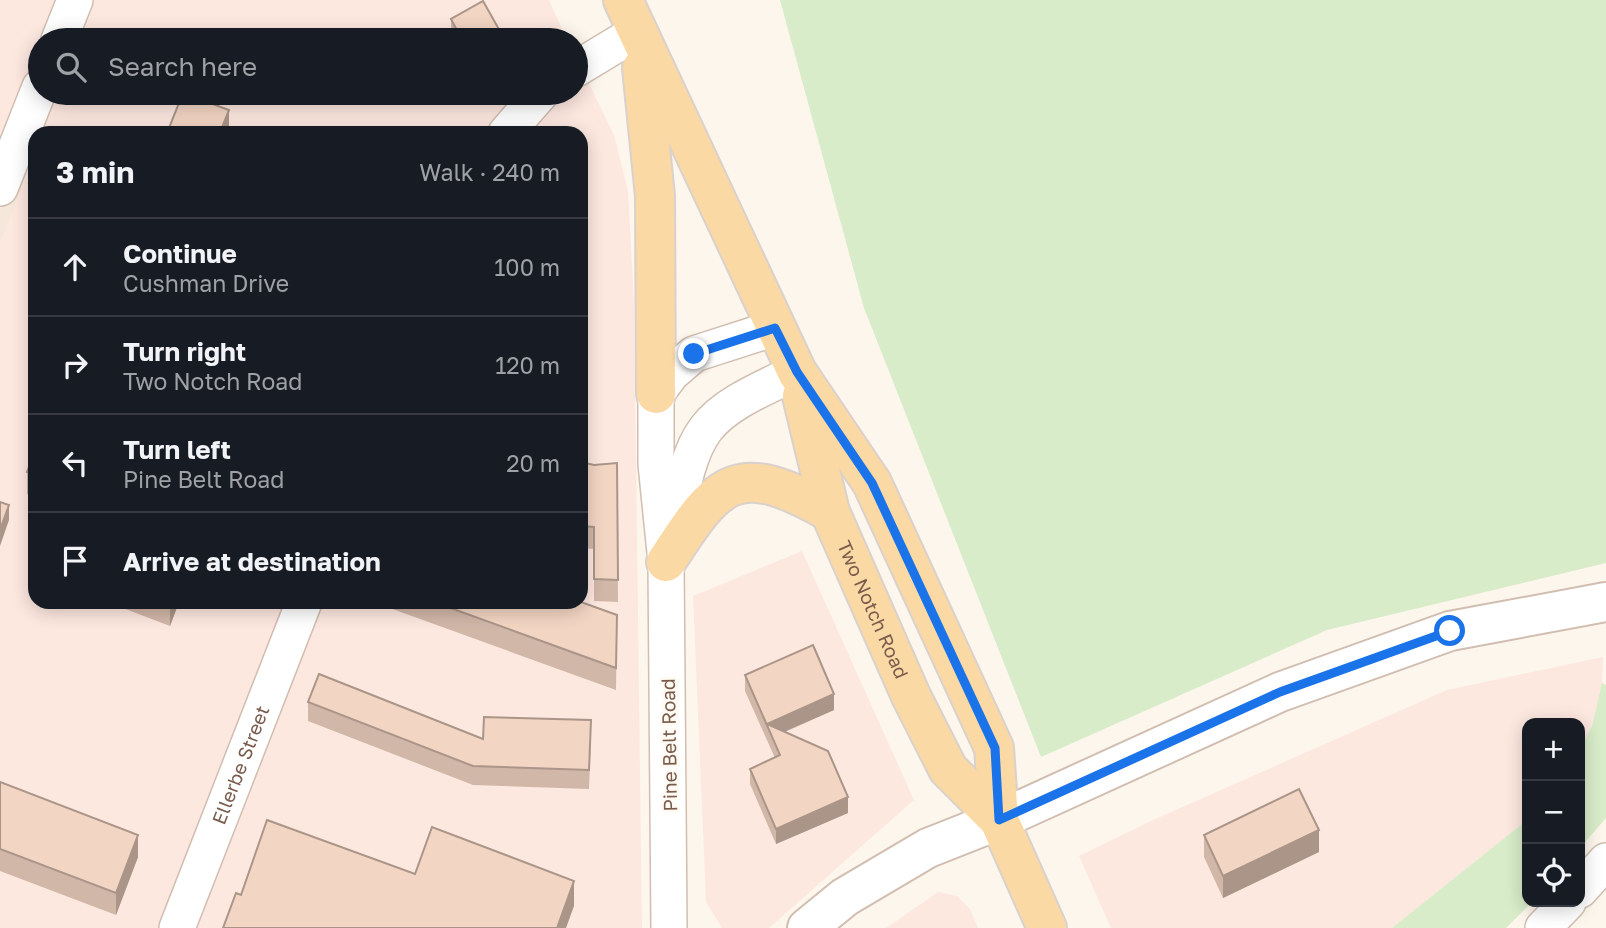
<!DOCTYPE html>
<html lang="en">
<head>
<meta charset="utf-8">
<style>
	:root { --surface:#171b24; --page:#242831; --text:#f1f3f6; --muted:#9ea1a6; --line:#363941 }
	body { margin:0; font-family:"Golos Text",sans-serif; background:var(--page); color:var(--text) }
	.controls { position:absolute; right:21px; bottom:21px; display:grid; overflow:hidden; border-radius:14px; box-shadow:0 4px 18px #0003 }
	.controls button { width:63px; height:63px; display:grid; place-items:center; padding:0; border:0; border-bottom:2px solid var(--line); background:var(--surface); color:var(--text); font:35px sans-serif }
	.stop { position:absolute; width:21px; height:21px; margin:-16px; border:5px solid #1a73e8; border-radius:50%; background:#fff }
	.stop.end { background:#1a73e8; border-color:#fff; box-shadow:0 2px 7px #0008 }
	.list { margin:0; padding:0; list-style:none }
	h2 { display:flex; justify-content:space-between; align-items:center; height:91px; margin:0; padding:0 28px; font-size:30px }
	h2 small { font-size:23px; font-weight:400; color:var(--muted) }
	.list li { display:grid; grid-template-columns:46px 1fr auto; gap:21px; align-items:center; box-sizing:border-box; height:98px; padding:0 28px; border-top:2px solid var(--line) }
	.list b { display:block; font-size:26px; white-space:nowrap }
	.list p { margin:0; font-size:23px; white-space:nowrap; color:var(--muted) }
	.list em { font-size:23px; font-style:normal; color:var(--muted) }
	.icon { flex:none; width:38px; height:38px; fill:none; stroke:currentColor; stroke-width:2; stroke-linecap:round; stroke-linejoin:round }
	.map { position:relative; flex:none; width:1606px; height:928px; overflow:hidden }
	.search { position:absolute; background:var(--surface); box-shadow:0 4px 18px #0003; left:28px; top:28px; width:560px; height:77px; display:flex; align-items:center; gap:18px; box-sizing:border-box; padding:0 24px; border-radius:38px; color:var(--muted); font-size:26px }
	.panel { position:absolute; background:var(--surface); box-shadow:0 4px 18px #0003; left:28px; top:126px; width:560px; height:483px; border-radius:21px }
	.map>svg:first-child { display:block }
	.residential { fill:#f5e8da }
	.commercial { fill:#fde8e0; fill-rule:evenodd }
	.green { fill:#d8ecc9 }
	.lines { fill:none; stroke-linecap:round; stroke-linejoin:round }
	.minor-casing { stroke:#d1beb0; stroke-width:38 }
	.tertiary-casing { stroke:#d1beb0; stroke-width:42 }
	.primary-casing { stroke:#dad1cd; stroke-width:42 }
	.minor { stroke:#fff; stroke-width:35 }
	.tertiary { stroke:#fff; stroke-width:38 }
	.primary { stroke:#fbd9a5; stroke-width:38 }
	.wall { fill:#d1b7a8 }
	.shaded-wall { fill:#aa9588 }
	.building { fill:#f3d5c3; stroke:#aa9588; stroke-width:2 }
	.route { stroke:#1a73e8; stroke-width:9 }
	.labels { text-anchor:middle; stroke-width:6; stroke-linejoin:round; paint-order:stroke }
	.street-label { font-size:19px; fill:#7a5c4d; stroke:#fffaf3 }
</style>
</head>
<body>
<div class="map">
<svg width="1606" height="928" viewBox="0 0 1606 928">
	<rect width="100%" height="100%" fill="#fdf6ec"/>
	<path class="residential" d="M 0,179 L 23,187 L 0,244 Z"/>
	<path class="commercial" d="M 0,0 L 549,0 L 567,40 L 40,40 L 40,93 L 576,93 L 576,57 L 614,135 L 628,191 L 634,303 L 642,928 L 0,928 L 0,244 L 22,187 L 0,179 ZM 35,133 L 581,133 L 581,602 L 35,602 Z
		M 802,551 L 914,800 L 769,928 L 722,928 L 706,902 L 693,596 Z
		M 1603,657 L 1602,683 L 1592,726 L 1580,749 L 1580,723 L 1527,723 L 1527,820 L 1392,928 L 1111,928 L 1079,856 L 1153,820 L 1447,690 Z
		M 938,892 L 957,896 L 970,909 L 978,928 L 886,928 Z"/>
	<path class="green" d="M 780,0 L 1606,0 L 1606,563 L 1327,630 L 1041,757 L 864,308 Z
		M 1602,683 L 1606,685 L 1606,818 L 1580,848 L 1580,749 L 1592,726 Z
		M 1527,820 L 1527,902 L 1532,902 L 1506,928 L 1392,928 Z"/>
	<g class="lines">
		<g class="minor-casing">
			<g id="minor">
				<path d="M 59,40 L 75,0"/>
				<path d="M 576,69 L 637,32"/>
				<path d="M 506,133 L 541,93"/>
				<path d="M 0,188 L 40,87"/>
				<path d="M 673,532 C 695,425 697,418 797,372"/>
				<path d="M 1580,890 L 1606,861"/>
				<path id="s1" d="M 177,928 L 304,602"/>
				<path d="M 669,928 L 666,562 L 656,464 L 656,394 L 672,373 L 694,354 L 775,328"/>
				<path d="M 1543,928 L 1568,902"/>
			</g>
		</g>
		<g class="tertiary-casing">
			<path id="tertiary" d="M 807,928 L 845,897 L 928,848 L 999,820 L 1280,692 L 1450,631 L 1606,602"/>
		</g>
		<g class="primary-casing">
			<g id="primary">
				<path d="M 623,0 L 797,372 L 872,483 L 994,748 L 999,820 L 1047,928"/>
				<path d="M 642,68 L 655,196 L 656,394"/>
				<path id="s2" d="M 802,396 L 830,512 L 911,696 L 948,769 L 999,820"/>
				<path d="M 666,562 C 719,479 737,459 830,512"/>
			</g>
		</g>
		<use href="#minor" class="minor"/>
		<use href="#tertiary" class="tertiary"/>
		<use href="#primary" class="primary"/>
	</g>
	<path class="wall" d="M 451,19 L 505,40 L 454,40 L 451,35 Z
		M 35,453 L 35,497 L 27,494 L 27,472 Z
		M 581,462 L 594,465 L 617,463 L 618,602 L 594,601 L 594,549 L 581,548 Z
		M 107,602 L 179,602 L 170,626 Z
		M 373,602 L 581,602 L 617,615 L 616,690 Z
		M 745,675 L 834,710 L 785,732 L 848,813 L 776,844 L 750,784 L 750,769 L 775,758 L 745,691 Z
		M 308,702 L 483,739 L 591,739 L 589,789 L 473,785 L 308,721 Z
		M 0,782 L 138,857 L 116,915 L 0,871 Z
		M 1204,835 L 1319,852 L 1223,898 L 1204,857 Z"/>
	<path class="shaded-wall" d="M 229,110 L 229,130 L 227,133 L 221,130 Z
		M 9,505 L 9,520 L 0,546 L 0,530 Z
		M 172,602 L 179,602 L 170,626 L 170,607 Z
		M 834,694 L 834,710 L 772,737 L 767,724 Z
		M 848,797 L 848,813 L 776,844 L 776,829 Z
		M 1319,830 L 1319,852 L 1223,898 L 1223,876 Z
		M 138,835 L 138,857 L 116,915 L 116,893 Z
		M 574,881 L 574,906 L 566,928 L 557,928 Z"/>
	<path class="building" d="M 483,1 L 505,40 L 462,40 L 451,19 Z
		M 183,93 L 229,110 L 221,130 L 228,133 L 167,133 Z
		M 35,453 L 35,475 L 27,472 Z
		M 581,462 L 594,465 L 617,463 L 618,580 L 594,579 L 594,527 L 581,526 Z
		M 0,502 L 9,505 L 0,530 Z
		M 156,602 L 172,602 L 170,607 Z
		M 434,602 L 581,602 L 617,615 L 616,668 Z
		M 813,645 L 834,694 L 767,724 L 828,751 L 848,797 L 776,829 L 750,769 L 780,755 L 745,675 Z
		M 319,674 L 483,739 L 484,717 L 591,720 L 589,770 L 473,766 L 308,702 Z
		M 0,782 L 138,835 L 116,893 L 0,849 Z
		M 1299,789 L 1319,830 L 1223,876 L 1204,835 Z
		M 267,820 L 415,874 L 432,827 L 574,881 L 557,928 L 223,928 L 236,893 L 241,895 Z"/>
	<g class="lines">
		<path class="route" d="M 694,354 L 775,328 L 797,372 L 872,483 L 995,748 L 999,820 L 1280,692 L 1450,631"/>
	</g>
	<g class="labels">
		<g class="street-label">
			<text dy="7" stroke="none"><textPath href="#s2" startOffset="226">Two Notch Road</textPath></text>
			<text transform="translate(669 745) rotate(-91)" y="7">Pine Belt Road</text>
			<text dy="7" stroke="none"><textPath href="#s1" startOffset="175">Ellerbe Street</textPath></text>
		</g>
	</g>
</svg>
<div class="controls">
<button>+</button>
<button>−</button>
<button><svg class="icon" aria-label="locate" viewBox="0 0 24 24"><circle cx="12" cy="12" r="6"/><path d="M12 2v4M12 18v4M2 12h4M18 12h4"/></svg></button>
</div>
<div class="stop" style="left:1450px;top:631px"></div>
<div class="stop end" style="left:694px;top:354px"></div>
<div class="search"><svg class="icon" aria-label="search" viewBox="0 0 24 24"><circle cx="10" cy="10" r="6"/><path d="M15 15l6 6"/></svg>Search here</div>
<section class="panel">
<h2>3 min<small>Walk · 240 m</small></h2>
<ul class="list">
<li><svg class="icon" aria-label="ahead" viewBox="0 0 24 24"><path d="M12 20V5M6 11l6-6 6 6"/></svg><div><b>Continue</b><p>Cushman Drive</p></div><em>100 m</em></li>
<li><svg class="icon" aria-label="right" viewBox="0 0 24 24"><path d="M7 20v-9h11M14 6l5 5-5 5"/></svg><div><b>Turn right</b><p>Two Notch Road</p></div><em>120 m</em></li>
<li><svg class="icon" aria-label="left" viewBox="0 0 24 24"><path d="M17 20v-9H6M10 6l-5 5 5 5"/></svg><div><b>Turn left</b><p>Pine Belt Road</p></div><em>20 m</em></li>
<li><svg class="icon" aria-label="arrive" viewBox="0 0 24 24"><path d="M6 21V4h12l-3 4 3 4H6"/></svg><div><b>Arrive at destination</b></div></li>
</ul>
</section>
</div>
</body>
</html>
